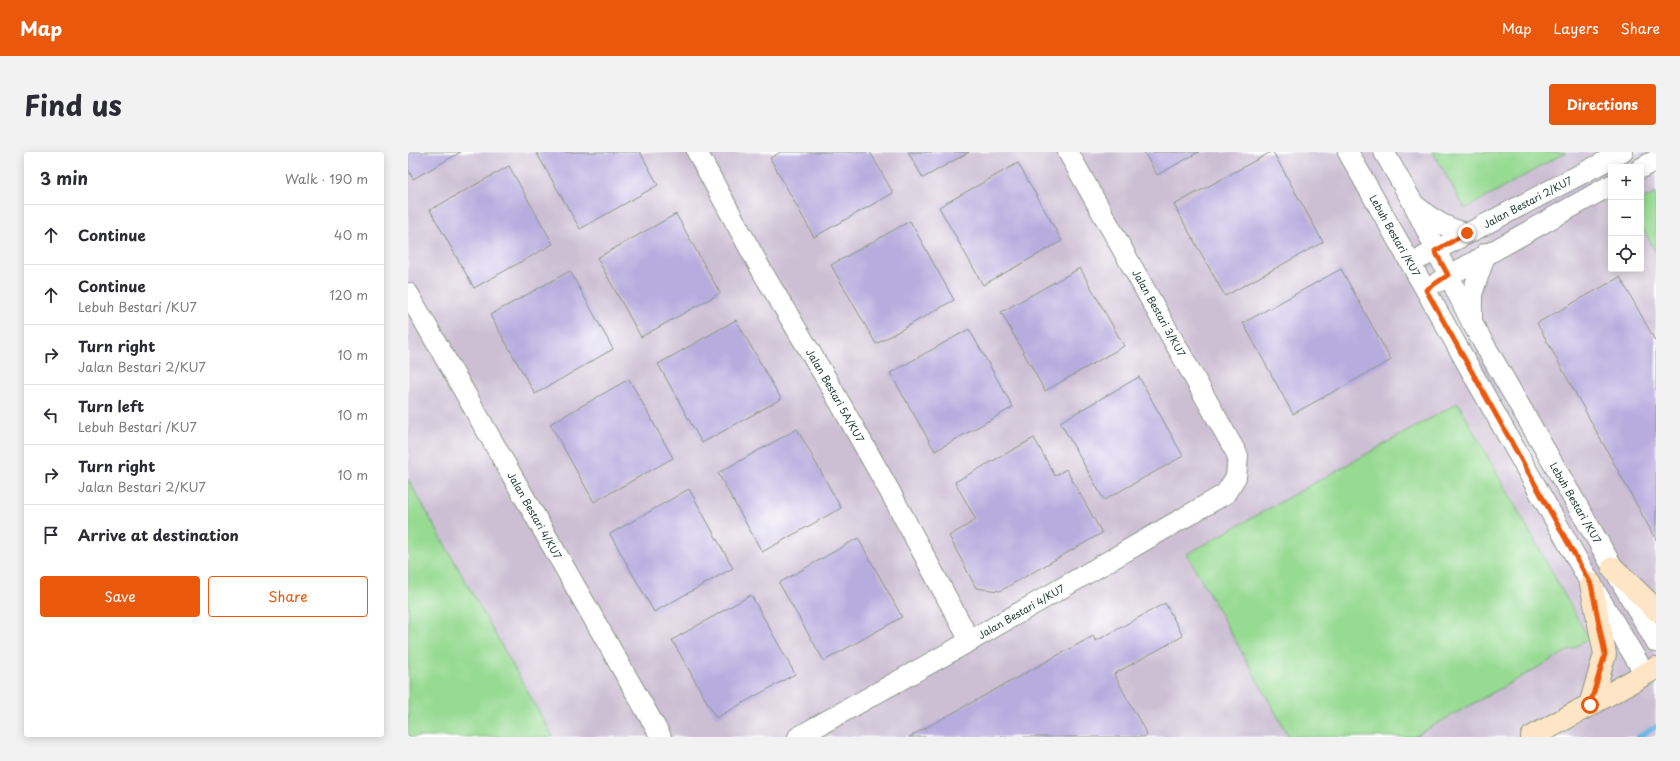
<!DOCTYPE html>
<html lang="en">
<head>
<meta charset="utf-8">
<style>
	:root { --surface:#fff; --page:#f2f2f3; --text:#2b2b33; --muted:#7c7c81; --line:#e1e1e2; --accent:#ea580c }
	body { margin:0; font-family:"Playpen Sans",sans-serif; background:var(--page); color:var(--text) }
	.controls { position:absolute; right:12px; top:12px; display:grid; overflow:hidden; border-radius:4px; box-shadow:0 2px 10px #0003 }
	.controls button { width:36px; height:36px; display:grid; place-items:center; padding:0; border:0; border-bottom:1px solid var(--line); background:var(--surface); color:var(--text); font:20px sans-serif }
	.stop { position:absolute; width:12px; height:12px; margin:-9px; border:3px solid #ea580c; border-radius:50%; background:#fff }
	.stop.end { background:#ea580c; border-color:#fff; box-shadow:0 1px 4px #0008 }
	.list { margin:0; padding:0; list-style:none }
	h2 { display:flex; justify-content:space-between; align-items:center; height:52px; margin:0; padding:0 16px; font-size:17px }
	h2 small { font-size:13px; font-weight:400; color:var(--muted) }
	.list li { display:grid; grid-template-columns:26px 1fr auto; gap:12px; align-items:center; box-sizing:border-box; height:60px; padding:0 16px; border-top:1px solid var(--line) }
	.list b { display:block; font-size:15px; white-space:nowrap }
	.list p { margin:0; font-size:13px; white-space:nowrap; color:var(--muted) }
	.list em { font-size:13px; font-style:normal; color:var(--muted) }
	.actions { display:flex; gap:8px; padding:12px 16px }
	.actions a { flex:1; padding:9px 0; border:1px solid var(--accent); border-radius:4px; text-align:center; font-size:14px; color:var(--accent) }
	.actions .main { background:var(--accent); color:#fff }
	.icon { flex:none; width:22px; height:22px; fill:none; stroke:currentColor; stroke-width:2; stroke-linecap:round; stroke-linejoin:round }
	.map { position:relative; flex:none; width:1248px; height:585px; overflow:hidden; border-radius:4px }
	header { display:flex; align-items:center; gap:24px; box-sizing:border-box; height:56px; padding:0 20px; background:var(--accent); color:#fff }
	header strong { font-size:19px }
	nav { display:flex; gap:22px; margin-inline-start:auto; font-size:14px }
	.intro { display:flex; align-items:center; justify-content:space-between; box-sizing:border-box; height:96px; padding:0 24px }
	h1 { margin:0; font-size:28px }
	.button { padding:10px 18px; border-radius:4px; background:var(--accent); color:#fff; font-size:14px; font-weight:700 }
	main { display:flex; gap:24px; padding:0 24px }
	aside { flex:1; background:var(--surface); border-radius:4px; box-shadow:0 2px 10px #0003 }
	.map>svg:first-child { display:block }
	.industrial { fill:#ccbed3; fill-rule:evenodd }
	.green { fill:#97da92; stroke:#5b8c63 }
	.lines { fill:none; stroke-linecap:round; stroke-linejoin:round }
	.stream { stroke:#6ab5e3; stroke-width:5.5 }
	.building { fill:#b7acde }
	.street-casing { stroke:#899687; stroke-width:22 }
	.secondary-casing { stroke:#899687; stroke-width:24 }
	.street { stroke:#fff; stroke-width:20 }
	.secondary { stroke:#fde5c5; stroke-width:22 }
	.route { stroke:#ea580c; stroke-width:5 }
	.labels { text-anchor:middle; stroke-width:3.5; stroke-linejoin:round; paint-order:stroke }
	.street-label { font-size:10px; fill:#1f3d34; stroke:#fff }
</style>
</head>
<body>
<header>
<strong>Map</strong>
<nav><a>Map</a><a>Layers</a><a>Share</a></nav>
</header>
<div class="intro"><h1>Find us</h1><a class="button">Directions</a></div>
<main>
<aside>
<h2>3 min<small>Walk · 190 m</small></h2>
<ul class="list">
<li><svg class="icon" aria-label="ahead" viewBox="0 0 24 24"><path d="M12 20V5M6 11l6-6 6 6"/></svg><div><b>Continue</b></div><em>40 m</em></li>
<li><svg class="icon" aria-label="ahead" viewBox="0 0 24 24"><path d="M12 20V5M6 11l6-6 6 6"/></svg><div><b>Continue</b><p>Lebuh Bestari /KU7</p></div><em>120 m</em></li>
<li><svg class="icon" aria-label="right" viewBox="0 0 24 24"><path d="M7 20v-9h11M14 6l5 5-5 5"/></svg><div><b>Turn right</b><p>Jalan Bestari 2/KU7</p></div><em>10 m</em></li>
<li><svg class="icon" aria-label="left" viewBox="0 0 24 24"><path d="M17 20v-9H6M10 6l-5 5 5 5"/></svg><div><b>Turn left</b><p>Lebuh Bestari /KU7</p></div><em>10 m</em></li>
<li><svg class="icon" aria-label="right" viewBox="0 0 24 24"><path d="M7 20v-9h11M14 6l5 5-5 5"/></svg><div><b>Turn right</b><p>Jalan Bestari 2/KU7</p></div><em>10 m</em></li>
<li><svg class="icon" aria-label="arrive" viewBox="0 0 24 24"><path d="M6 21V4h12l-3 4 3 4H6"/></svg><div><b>Arrive at destination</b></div></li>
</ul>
<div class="actions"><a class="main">Save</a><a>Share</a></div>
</aside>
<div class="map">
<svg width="1248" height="585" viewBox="0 0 1248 585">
	<rect width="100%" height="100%" fill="#fff"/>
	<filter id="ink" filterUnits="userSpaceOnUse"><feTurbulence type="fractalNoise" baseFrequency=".025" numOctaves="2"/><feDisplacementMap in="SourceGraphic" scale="8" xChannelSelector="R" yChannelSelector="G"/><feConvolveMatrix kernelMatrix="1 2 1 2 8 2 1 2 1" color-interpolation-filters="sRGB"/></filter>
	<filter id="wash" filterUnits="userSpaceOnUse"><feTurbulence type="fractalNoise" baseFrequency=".012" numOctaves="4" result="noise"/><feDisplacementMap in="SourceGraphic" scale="16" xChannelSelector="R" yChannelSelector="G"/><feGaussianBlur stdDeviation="0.9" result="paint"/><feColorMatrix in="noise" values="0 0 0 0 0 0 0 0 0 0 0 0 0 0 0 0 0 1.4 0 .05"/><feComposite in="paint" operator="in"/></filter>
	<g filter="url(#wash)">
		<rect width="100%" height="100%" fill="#f3eeda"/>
		<path class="industrial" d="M 0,0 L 1248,0 L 1248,585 L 0,585 ZM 1203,15 L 1233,15 L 1233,117 L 1203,117 Z"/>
		<path class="green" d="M 1025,0 L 1158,0 L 1057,57 Z
			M 1248,41 L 1248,100 L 1233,74 L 1233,49 Z
			M 1050,251 L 1181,487 L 1005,585 L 881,585 L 779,402 Z
			M 0,327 L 145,585 L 0,585 Z"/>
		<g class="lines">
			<path class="stream" d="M 1230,585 L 1248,575"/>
		</g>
		<g id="blocks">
			<path class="building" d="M 0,0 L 53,0 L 5,27 L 0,17 Z
				M 128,0 L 232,0 L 250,33 L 172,77 Z
				M 373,0 L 462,0 L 485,41 L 406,85 L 362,6 Z
				M 500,0 L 561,0 L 515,26 Z
				M 736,0 L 791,0 L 749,23 Z
				M 863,0 L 865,0 L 915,90 L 817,144 L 766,53 Z
				M 610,11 L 654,89 L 575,133 L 531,55 Z
				M 101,14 L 145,92 L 66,136 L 22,58 Z
				M 268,62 L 312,141 L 233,185 L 189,106 Z
				M 502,69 L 546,148 L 468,192 L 423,113 Z
				M 672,116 L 716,194 L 637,239 L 593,160 Z
				M 933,117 L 983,208 L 885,262 L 835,171 Z
				M 162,119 L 205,197 L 127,242 L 82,163 Z
				M 1212,125 L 1248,190 L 1248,388 L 1129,171 Z
				M 328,168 L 373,247 L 294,291 L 250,212 Z
				M 561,177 L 605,255 L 527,299 L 482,221 Z
				M 731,225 L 775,304 L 696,348 L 652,270 Z
				M 221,227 L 265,306 L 186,350 L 142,272 Z
				M 389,277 L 433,356 L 354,400 L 310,321 Z
				M 626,286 L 647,324 L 658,317 L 694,381 L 592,439 L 568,436 L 541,384 L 568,368 L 547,330 Z
				M 281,337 L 325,416 L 246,460 L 202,382 Z
				M 450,386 L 494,465 L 416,509 L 371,431 Z
				M 343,443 L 387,522 L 308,566 L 264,488 Z
				M 757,451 L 775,484 L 706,522 L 739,583 L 736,585 L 501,585 L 685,484 L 688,489 Z"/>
		</g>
	</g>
	<g filter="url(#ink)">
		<use href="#blocks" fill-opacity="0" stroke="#899687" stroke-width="1"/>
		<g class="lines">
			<g class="street-casing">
				<g id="street">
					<path id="s1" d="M 289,0 L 355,121 L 419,228 L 481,338 L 562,489"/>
					<path id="s2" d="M 940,0 L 1183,432 L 1237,522"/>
					<path id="s3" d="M 976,0 L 1005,51 L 1064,171 L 1248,490"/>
					<path d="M 1233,16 L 1248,8"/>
					<path d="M 1008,54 C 1024,68 1039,77 1059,81"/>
					<path id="s4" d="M 1015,105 L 1215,0"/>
					<path d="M 1030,130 L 1203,33"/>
					<path id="s5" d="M 0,141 L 253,585"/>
					<path d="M 1064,167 L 1064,142 L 1078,101"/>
					<path id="s6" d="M 390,585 L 562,489 L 817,342 L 828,325 L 830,304 L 660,0"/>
				</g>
			</g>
			<g class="secondary-casing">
				<path id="secondary" d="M 1205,416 L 1248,458
					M 1182,553 L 1197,502 L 1183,432
					M 1124,585 L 1248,516"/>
			</g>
			<use href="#street" class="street"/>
			<use href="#secondary" class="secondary"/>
		</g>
	</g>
	<g class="lines" filter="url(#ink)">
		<path class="route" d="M 1059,81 L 1027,99 L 1040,123 L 1018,138 L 1183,432 L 1197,502 L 1182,553"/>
	</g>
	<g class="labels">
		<g class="street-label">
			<text dy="4" stroke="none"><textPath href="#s4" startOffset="118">Jalan Bestari 2/KU7</textPath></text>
			<text dy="4" stroke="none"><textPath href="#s2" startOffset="96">Lebuh Bestari /KU7</textPath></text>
			<text transform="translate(751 161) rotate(61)" y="4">Jalan Bestari 3/KU7</text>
			<text dy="4" stroke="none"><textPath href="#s1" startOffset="280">Jalan Bestari 5A/KU7</textPath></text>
			<text dy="4" stroke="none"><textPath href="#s3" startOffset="400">Lebuh Bestari /KU7</textPath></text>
			<text dy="4" stroke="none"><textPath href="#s5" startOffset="256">Jalan Bestari 4/KU7</textPath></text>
			<text dy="4" stroke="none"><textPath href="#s6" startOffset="256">Jalan Bestari 4/KU7</textPath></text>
		</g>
	</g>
</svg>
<div class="controls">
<button>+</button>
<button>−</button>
<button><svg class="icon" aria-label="locate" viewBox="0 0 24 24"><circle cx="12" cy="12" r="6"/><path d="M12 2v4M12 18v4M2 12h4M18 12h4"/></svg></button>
</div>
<div class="stop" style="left:1182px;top:553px"></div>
<div class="stop end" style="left:1059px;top:81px"></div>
</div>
</main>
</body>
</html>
